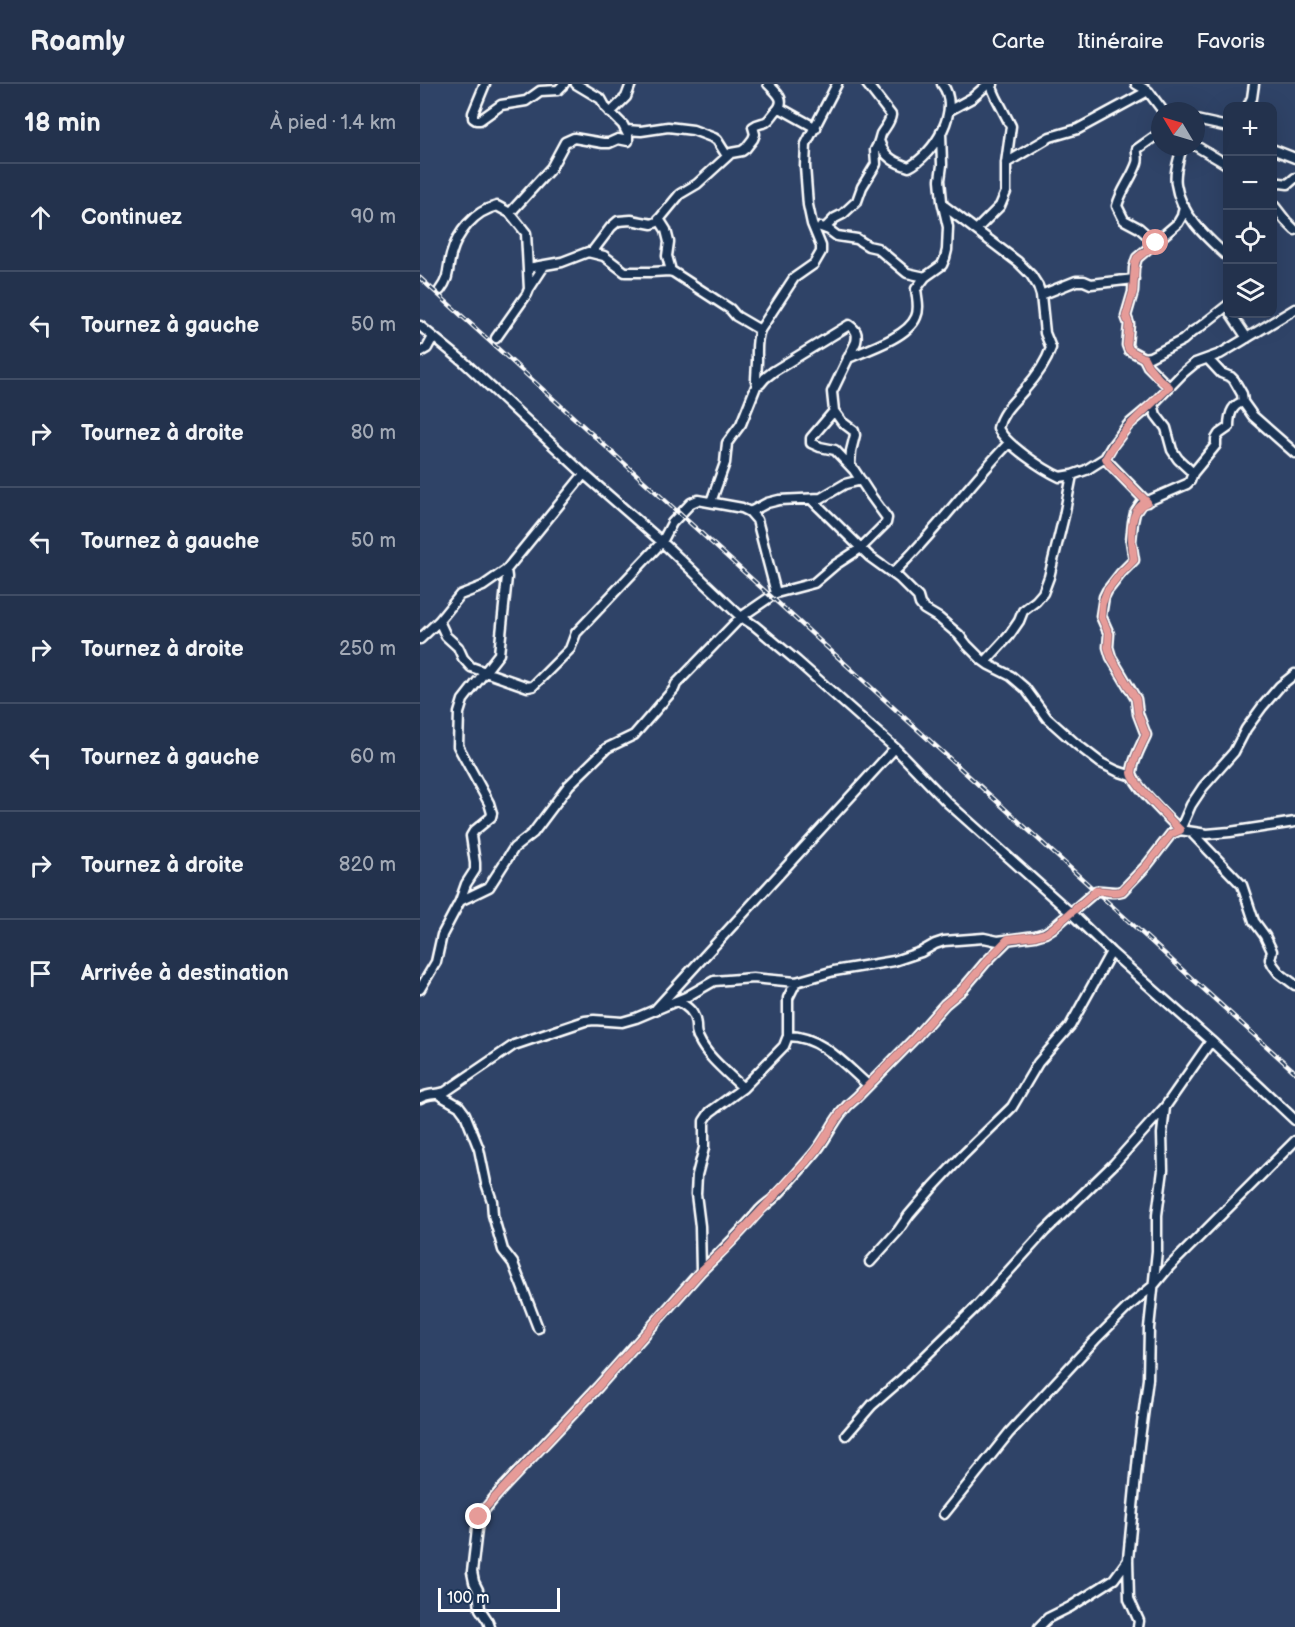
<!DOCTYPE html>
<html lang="fr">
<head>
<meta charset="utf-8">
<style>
	:root { --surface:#23324d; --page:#2b3a54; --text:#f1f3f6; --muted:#a3aab6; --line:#404d65 }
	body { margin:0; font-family:"Balsamiq Sans",sans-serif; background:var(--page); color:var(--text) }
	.controls { position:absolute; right:18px; top:18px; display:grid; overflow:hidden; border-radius:12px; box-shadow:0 6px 24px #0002 }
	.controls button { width:54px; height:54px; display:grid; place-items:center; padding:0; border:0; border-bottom:2px solid var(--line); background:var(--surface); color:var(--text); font:30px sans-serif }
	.compass { position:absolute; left:731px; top:18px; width:54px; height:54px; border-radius:50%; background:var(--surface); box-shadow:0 6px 24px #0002; rotate:308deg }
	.scale { position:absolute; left:18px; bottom:15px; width:122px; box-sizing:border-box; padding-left:6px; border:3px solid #fff; border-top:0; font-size:16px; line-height:21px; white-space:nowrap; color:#fff; -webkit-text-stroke:4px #1d3557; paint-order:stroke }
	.stop { position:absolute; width:18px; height:18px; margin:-14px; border:4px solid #e69b98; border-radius:50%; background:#fff }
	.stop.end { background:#e69b98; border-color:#fff; box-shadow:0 2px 6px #0008 }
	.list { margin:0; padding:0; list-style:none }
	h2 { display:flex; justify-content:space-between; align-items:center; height:78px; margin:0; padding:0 24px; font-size:26px }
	h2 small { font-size:20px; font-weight:400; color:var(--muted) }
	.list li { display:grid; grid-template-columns:39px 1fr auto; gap:18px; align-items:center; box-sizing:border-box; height:108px; padding:0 24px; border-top:2px solid var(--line) }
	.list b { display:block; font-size:22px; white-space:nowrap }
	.list em { font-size:20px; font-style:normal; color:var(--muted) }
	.icon { flex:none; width:33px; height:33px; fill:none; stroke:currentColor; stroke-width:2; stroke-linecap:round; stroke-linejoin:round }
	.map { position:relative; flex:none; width:875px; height:1543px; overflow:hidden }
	header { display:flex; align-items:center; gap:36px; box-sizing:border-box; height:84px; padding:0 30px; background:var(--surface); border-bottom:2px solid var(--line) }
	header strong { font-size:28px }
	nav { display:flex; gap:33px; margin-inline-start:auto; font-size:21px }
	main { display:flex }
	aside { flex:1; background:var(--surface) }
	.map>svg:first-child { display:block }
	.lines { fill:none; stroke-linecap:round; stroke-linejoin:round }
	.street-casing { stroke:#fff; stroke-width:13 }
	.street { stroke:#1d3557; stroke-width:8 }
	.rail-casing { stroke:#fff; stroke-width:4.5 }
	.rail { stroke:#1d3557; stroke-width:2; stroke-dasharray:7; stroke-linecap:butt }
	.route { stroke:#e69b98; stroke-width:8 }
</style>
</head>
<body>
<header>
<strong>Roamly</strong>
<nav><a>Carte</a><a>Itinéraire</a><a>Favoris</a></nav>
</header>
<main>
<aside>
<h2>18 min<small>À pied · 1.4 km</small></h2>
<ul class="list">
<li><svg class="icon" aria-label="ahead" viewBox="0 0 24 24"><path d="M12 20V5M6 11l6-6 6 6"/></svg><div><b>Continuez</b></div><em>90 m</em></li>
<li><svg class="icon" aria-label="left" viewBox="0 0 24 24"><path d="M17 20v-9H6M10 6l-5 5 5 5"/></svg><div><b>Tournez à gauche</b></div><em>50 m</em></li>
<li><svg class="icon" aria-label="right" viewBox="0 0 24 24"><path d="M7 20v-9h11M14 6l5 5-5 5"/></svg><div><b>Tournez à droite</b></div><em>80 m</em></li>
<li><svg class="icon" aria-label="left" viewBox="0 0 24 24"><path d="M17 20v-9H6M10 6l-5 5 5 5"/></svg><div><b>Tournez à gauche</b></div><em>50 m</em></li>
<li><svg class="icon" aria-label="right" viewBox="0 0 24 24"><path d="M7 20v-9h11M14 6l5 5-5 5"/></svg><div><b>Tournez à droite</b></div><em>250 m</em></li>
<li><svg class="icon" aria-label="left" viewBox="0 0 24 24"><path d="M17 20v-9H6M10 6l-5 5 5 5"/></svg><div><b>Tournez à gauche</b></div><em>60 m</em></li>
<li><svg class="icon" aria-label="right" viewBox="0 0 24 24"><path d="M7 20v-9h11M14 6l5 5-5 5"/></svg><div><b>Tournez à droite</b></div><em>820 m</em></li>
<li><svg class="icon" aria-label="arrive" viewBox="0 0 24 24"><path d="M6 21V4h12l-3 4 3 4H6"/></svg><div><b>Arrivée à destination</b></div></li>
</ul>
</aside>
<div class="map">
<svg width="875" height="1543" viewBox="0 0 875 1543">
	<rect width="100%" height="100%" fill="#2f4367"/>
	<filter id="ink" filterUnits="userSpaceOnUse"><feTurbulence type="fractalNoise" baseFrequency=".0167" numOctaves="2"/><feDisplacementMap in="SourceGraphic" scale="12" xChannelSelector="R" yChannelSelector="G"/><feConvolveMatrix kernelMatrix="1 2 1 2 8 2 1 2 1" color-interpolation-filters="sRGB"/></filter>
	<g filter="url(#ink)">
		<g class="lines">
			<g class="street-casing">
				<path id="street" d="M 65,0 L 53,29 L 53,34 L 56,36 L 60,36 L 81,21 L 106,17 L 120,7 L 138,6 L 144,0
					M 716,0 L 728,7 L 743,27
					M 828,22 L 832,14 L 834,0
					M 360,24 L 396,44
					M 530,26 L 552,14 L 568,0
					M 190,29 L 206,13 L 211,0
					M 776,36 L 808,43
					M 206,46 L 221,47 L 248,43 L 273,46 L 294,54 L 297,56 L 307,72
					M 460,59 C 464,73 476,79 489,83 C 514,70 542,26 522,0
					M 776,62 L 808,81
					M 762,63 C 759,75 754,88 756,100 C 760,130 787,154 808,173
					M 852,65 L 875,74
					M 586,79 L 630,53 L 658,45 L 728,7
					M 852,98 L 868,100 L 875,94
					M 852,119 L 866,137 L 875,146
					M 523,121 L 598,178 L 611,191 L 618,202 L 621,211 L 625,249 L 631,264 C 626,279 615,294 605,305 C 594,318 582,327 578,344 C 585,360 624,386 640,393 L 652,391 L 666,386 L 685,374 L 692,362 L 708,341 L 733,320 L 763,289 L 775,279 L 800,270 L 875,225
					M 764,122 L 762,132 L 758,139 L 717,174 L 714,184 L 713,208 L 706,232 L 709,240 L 707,261 L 709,266 L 724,274 L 730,273 L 763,256 L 772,248 L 780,243 L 808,221
					M 90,129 L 131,84 L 145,58 L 154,54 L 183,59 L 189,59 L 198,55 L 208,57 L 208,51 L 203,41 L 186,24 L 181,15 L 156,0
					M 239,135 L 246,146 L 249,158 L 247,172 L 250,183 L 249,187
					M 401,143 L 409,146 L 417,152 L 437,155 L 448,162 L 457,164 L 487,189 L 505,193
					M 405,144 L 415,134 L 423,130 L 437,117 L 442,103 L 456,80 L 455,66 C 459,60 459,56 461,50 C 465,43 470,39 471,31 L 447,0
					M 556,146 L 580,122 L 586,108 L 586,79 L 591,42 L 576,13 L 572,4 L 573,0
					M 736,159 L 719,144 L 704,136 L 697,122 C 701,106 712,94 717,79 C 719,74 716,69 717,65 L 734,53 L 740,52
					M 172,168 L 191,143 L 198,137 L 211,136 L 232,140 L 237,138 L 260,110 L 277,100 L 311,69 L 322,67 L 326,64 L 333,55 L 335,50 L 333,43 C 338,39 341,40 346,38 C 351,35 352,31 356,27 C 367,16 357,9 348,0
					M 108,184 L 142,178 L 168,168 L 184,172 L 205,188 L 232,188 L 249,187 L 253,188 L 310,225 L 316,232 L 340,246
					M 109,205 L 124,182
					M 20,206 C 30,193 27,186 31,171 C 37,149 54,127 77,122 L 90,129 L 106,149 L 109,205 L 107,210 L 76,254
					M 621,211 L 656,197 L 664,197 L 671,200 L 714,195
					M 811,230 L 827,254
					M 0,242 L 44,278 L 164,390 L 242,458 L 321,533 L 335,542 L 377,577 L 475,664 L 528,719 L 651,829 L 691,868 L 791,957 L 875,1036
					M 0,268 L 7,264 L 13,253
					M 428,274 C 447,266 488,253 496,233 C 500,224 497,215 496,205 L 505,193 L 522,181 L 525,174 L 527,166 L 528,143 L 522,117 L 520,96 L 522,81 L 521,48
					M 724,274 L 728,282 L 749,303
					M 788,275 L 801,289 L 811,293 L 814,296 L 822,310 L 823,318 L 833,332 L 875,369
					M 337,300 L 340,300 L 345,294 L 354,287 L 429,241 C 436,246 438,249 436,258 L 412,308 L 414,327 L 422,338 L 434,347 L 435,351 L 431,367 L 430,381
					M 823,318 C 811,321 809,332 809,343 L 799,350 L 796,355 L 796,361 L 773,389 L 770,397 L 767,400 L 721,420 L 715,429 L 713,438 L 711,457 L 714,476 L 701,489 L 687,507 L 684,513 L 681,532 L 689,550 L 688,563 L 691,573 L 716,615 L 718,630 L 726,651 C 721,662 713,676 712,688 C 711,699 751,736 760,746 L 771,721 L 783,703 L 814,668 L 826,645 L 842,623 L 860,602 L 875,590
					M 733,320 L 736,331 L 746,344 L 752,366 L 758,375 L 773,389
					M 685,374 L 689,379 L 727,418
					M 391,415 L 450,473 L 479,494 L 498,513 L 500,520 L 504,525 L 519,534 L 539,551 L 547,561 L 562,576 L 569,581 L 591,592 L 605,604 L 627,634 L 655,659 L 681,679 L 697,687 L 712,692
					M 291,418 L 305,379 L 307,359 L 321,340 L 337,300 L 336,297 C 336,290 337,283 337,276 C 337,266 336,256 340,246 L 374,194 L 394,180 L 401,168 L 401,162 L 392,140 L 388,121 L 385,82 L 386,60 L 417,0
					M 330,428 L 347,419 L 359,416 L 401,414 L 425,400 L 441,396
					M 473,489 C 515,449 548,401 589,359
					M 19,537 L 26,552 L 38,563 L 43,574 L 51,583 L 108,603 L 113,602 L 150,565 L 156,549 L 242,458 L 252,439 L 271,419 L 278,416 L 322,424 L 330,428 L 337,436 L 356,509
					M 0,555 L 19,537 L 40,511 L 63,502 L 86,486 L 164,390
					M 565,578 L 588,553 L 599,537 L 603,527 L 616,517 L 623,509 L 629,493 L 644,432 L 652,391
					M 771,748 L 822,801 L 834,837 L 845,852 L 852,867 L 850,875 L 853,881 L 859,889 L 875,901
					M 40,817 L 69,803 L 94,764 L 113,749 L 149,701 L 187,664 L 214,651 L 254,605 L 256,600 L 321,533 L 356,509 L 394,499 L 415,481 L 441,464 L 466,439 L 467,434 L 451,412 L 434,386 L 415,366 L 400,363 L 391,359 L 391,354 L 414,327
					M 0,905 L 16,878 L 22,851 L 40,817 L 46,800 L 55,786 L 55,779 L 51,752 L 54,747 L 71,733 L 72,729 L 69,719 L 38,662 L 39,629 L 43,616 L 79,570 L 87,493 L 86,486
					M 258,917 C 269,924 275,928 276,942 C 276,946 276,951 279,955 C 287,973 309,990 323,1004
					M 236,925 L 475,664
					M 368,952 C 401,952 425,981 448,1001
					M 18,1010 L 39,1022 L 45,1030 L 59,1065 L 66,1099 L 72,1117 L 73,1131 L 83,1166 L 93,1179 L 118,1244
					M 0,1014 C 9,1009 16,1011 25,1008 L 94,961 L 165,937 L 174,936 L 202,938 L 216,934 L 266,913 L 294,897 L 333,894 L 376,898 L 414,887 L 474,877 L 501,868 L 515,860 L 524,857 L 564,854 L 578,857 L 615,852 L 625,849 L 633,844 L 676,807 C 685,806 694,810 702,807 L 727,781 L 751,750 L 760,746 L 787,750 L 810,748 L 875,738
					M 450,1178 L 478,1147 L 489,1131 L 513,1103 L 543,1071 L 592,1023 L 618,979 L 650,942 L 691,868
					M 281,1187 C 301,1168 320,1149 338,1128 C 343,1122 350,1118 355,1113 C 368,1100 380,1086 392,1072 C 410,1052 414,1031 436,1014 L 494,955 L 525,920 L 543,905 L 565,879 L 588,856
					M 426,1351 L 452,1321 L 482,1295 L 556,1223 L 625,1147 L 694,1080 L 745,1023
					M 524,1430 L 589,1349 L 675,1256 L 708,1223 L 734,1201 L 749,1183 L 875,1057
					M 70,1543 L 68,1537 L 60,1525 L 58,1506 L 54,1498 L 52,1488 L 57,1445 L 61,1430 L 80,1407 L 178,1303 L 281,1187 L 280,1142 L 276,1110 L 277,1091 L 284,1064 L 284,1037 L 290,1028 L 323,1004 L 364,962 L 368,952 L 368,914 L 376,898
					M 619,1543 L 628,1534 L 650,1523 L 694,1495 L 708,1476
					M 718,1543 L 719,1537 L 709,1515 L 708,1475 L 719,1362 L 728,1295 L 729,1244 L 737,1167 L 737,1131 L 743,1086 L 742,1050 L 745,1023 L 791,957"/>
			</g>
			<use href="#street" class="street"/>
			<g class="rail-casing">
				<path id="rail" d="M 0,194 L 875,988"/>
			</g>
			<use href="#rail" class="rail"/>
		</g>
	</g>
	<g class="lines" filter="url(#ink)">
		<path class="route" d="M 59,1433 L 65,1424 L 178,1303 L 281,1187 L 305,1165 L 392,1072 C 408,1053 415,1030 436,1014 L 494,955 L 525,920 L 543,905 L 565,879 L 588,855 L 615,852 L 626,849 L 633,844 L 676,807 C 685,806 694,810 702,807 L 727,781 L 751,750 L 760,746 C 751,736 711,699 712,688 C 713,676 721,662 726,651 L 718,630 L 716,615 L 691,573 L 688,563 L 689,550 L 681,532 L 682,520 L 687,507 L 701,489 L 714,476 C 712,459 706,426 727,418 L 689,380 L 686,374 C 701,345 726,326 749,303 L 739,295 L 728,282 L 724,274 L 709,266 L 707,261 L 709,240 L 706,232 L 713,208 L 715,179 L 717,174 L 736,159"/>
	</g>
</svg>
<div class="controls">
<button>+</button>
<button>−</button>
<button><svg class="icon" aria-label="locate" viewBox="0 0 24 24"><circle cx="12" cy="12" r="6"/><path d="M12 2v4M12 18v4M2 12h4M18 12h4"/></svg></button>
<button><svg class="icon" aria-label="layers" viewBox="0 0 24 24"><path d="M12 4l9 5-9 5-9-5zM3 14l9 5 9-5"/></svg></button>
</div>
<svg class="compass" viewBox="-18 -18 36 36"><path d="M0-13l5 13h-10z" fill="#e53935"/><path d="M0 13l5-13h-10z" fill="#a3aab6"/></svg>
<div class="scale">100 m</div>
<div class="stop" style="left:736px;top:159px"></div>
<div class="stop end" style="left:59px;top:1433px"></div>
</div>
</main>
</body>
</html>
